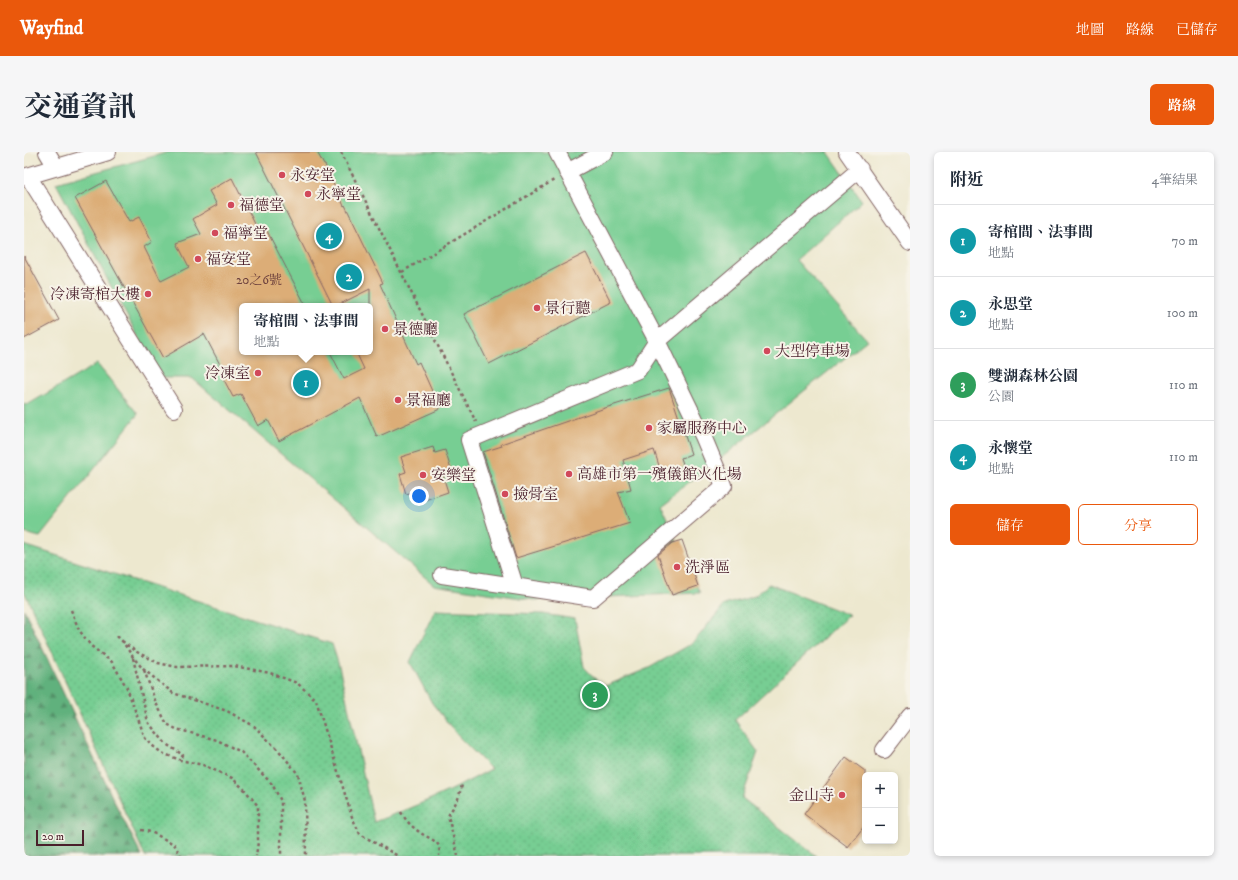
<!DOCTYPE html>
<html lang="zh-TW">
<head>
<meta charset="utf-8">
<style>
	:root { --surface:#fff; --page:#f6f6f7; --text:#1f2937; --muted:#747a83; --line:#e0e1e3; --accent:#ea580c }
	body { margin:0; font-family:"IM FELL DW Pica","Noto Serif TC",serif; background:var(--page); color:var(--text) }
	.controls { position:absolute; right:12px; bottom:12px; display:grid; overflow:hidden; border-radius:6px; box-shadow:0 2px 6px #0003 }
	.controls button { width:36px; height:36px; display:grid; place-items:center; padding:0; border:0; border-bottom:1px solid var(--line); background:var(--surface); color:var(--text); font:20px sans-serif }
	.scale { position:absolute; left:12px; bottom:10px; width:48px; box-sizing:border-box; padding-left:4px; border:2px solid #4a1f2b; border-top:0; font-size:11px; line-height:14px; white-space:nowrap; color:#4a1f2b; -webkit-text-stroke:3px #f7f3e8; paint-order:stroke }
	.you { position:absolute; left:395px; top:344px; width:14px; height:14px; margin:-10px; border:3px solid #fff; border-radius:50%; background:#1a73e8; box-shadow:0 0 0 6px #1a73e833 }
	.badge { display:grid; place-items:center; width:26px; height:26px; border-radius:50%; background:var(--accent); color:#fff; font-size:13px; font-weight:700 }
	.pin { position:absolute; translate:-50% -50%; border:2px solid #fff; box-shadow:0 1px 4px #0006 }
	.popup { position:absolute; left:215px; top:151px; width:134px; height:52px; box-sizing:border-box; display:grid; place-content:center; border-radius:6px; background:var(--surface); filter:drop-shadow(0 1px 3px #0005); font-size:13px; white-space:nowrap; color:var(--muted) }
	.popup b { font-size:15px; color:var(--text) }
	.popup::after { content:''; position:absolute; left:50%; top:100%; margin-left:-8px; border:8px solid transparent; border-top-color:var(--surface) }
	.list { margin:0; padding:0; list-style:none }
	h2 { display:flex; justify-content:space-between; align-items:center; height:52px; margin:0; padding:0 16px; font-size:17px }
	h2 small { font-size:13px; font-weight:400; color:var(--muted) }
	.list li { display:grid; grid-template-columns:26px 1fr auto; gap:12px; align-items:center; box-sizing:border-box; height:72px; padding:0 16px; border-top:1px solid var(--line) }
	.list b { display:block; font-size:15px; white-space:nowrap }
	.list p { margin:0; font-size:13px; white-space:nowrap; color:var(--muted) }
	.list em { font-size:13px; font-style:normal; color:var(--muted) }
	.actions { display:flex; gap:8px; padding:12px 16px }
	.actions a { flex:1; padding:9px 0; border:1px solid var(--accent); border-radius:6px; text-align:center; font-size:14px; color:var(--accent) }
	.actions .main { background:var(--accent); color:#fff }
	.map { position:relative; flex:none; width:886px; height:704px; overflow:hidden; border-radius:6px }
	header { display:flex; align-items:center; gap:24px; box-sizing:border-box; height:56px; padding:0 20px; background:var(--accent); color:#fff }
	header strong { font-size:19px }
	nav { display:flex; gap:22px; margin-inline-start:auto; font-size:14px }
	.intro { display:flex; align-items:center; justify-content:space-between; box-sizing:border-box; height:96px; padding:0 24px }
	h1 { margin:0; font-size:28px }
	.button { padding:10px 18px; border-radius:6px; background:var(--accent); color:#fff; font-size:14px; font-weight:700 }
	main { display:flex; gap:24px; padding:0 24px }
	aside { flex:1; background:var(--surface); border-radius:6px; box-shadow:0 2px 6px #0003 }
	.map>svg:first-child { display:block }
	.grass { fill:#77ce93; stroke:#60765f; fill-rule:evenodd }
	.forest { fill:url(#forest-firs); stroke:#566854 }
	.park { fill:url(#park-dots); stroke:#60765f }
	.building { fill:#dcad77 }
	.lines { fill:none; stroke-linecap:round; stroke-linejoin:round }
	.minor-casing { stroke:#836564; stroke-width:18 }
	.path { stroke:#836564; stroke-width:2.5; stroke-dasharray:3 3; stroke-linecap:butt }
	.minor { stroke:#fff; stroke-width:16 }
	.poi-dot { fill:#d1495b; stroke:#f7f3e8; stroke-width:1.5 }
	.labels { text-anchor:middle; stroke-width:4; stroke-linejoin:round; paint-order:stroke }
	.number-label { font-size:13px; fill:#6e423e }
	.poi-label { font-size:15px; fill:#4a1f2b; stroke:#f7f3e8; text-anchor:start }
</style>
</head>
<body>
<header>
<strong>Wayfind</strong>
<nav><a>地圖</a><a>路線</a><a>已儲存</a></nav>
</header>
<div class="intro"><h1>交通資訊</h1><a class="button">路線</a></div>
<main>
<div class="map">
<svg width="886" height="704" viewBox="0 0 886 704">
	<defs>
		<pattern id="forest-firs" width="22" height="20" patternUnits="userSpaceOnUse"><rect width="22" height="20" fill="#61b17d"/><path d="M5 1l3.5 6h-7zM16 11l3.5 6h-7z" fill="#528f67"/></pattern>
		<pattern id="park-dots" width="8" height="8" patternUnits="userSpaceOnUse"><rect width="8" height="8" fill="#77ce93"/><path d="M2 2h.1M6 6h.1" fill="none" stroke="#68b07f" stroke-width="1.8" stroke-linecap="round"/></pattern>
	</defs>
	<rect width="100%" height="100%" fill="#f7f3e8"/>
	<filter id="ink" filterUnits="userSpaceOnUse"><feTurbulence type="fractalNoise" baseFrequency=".025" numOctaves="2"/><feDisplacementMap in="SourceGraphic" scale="8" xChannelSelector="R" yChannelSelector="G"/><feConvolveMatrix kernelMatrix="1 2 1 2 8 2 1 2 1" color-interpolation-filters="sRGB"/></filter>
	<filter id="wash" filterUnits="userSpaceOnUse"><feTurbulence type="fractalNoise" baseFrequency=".012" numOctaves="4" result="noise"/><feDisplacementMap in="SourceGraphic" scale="16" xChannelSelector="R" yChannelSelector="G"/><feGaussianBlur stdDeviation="0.9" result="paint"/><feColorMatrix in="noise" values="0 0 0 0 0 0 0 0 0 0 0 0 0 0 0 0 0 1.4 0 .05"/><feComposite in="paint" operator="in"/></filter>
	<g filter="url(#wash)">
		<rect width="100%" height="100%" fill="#ede8cf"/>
		<path class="grass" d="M 145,0 L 804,0 L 838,49 L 772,108 L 843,188 L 696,307 L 636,352 L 676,441 L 510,448 L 410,433 L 168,226 L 136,226 L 32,31 ZM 218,154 L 346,154 L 346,200 L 218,200 Z
			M 73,212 L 114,262 L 16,385 L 0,381 L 0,251 L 3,253 Z"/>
		<path class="forest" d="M 0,457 L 90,649 L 118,704 L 0,704 Z"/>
		<path class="park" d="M 0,393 L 308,492 L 315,514 L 350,670 C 390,655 430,638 467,617 L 434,584 L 408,551 L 386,510 L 411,458 L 519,462 L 551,467 L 560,515 L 579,535 L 625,516 L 669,491 L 700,453 L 731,444 L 745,432 L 825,463 L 711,568 L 734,600 L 718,646 L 792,704 L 121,704 L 0,439 Z"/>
		<g id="blocks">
			<path class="building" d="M 232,0 L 293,0 L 300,13 L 301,13 L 320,54 L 321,53 L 359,131 L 356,132 L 392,212 L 395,210 L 416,257 L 353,285 L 336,246 L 255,289 L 244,268 L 234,274 L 217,242 L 209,245 L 199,226 L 202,224 L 180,182 L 139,206 L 51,46 L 82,29 L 105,70 L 115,65 L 128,90 L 120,95 L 137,129 L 165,115 L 153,91 L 177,82 L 169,67 L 193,53 L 185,39 L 208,26 L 233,76 L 241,75 L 282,154 L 218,154 L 218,200 L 306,200 L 320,227 L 340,217 L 332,200 L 346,200 L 346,137 L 312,154 L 309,154 Z
				M 562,101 L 587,150 L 465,212 L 440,162 Z
				M 0,104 L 35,168 L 0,187 Z
				M 645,236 L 667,302 L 657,306 L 660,315 L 638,323 L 630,298 L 599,308 L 607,337 L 594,340 L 606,371 L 492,406 L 459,300 L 478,294 L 477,292 L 584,255 Z
				M 409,295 L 411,301 L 421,298 L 428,321 L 419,324 L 424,340 L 392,351 L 389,340 L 382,342 L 376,322 L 382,320 L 377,305 Z
				M 658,388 L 674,434 L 648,443 L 634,403 L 648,391 Z
				M 822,605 L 841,619 L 841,673 L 824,695 L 780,662 Z"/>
		</g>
	</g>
	<g filter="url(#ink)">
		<use href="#blocks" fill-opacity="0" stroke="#836564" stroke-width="1"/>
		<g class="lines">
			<g class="minor-casing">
				<path id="minor" d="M 23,0 L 32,15
					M 823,0 L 886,91
					M 543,20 L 581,0
					M 4,24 L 150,257
					M 0,25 L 84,0
					M 418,423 L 569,446 L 700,334 L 679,284 L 633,189 L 533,0
					M 491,434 L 445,288 L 614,218 L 633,189 L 836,17
					M 860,598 L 886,564"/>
			</g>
			<path class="path" d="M 317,0 L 452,270
				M 378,120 L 530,28
				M 47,458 L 55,478 L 67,494 L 88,510 L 103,536 L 121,586 L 130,595 L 138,601 L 156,608 L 179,613 L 208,626 L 221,638 L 234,654 L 234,690 L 232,704
				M 93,484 L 98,489 L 109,505 L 119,517 L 149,541 L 203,559 L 230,574 L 257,601 L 274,622 L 281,649 L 282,704
				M 98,489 L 111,499 L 134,511 L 153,515 L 210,514 L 246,521 L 273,531 L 292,548 L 328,665 L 336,682 L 374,704
				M 109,506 L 124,570 L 142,592 L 159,603 L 156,608
				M 120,518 L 132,551 L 143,572 L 152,577 L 193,588 L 217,600 L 248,632 L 257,649 L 257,704
				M 377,660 C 382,669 388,675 397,681 C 402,685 412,688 415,694 C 416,698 415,701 415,704
				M 117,678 L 127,680 L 150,692 L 157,704
				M 434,704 L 424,664 L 434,647 L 438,633"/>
			<use href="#minor" class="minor"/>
		</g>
	</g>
	<g class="poi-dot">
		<circle cx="258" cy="23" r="4"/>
		<circle cx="284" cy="42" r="4"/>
		<circle cx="207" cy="53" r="4"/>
		<circle cx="191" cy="81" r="4"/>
		<circle cx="174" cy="107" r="4"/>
		<circle cx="124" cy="142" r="4"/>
		<circle cx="513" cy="156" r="4"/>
		<circle cx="361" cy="177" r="4"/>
		<circle cx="743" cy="199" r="4"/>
		<circle cx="234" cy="221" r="4"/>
		<circle cx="374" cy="248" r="4"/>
		<circle cx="625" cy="276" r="4"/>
		<circle cx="545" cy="322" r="4"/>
		<circle cx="399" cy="323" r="4"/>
		<circle cx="481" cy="342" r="4"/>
		<circle cx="653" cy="415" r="4"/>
		<circle cx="818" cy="643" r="4"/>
	</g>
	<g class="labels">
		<g class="number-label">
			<text x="235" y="132">20之6號</text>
		</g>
		<g class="poi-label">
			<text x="266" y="28">永安堂</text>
			<text x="292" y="47">永寧堂</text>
			<text x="215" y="58">福德堂</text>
			<text x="199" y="86">福寧堂</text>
			<text x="182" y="112">福安堂</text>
			<text x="116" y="147" text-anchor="end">冷凍寄棺大樓</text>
			<text x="521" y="161">景行聽</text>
			<text x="369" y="182">景德廳</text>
			<text x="751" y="204">大型停車場</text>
			<text x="226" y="226" text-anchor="end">冷凍室</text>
			<text x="382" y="253">景福廳</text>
			<text x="633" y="281">家屬服務中心</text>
			<text x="553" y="327">高雄市第一殯儀館火化場</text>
			<text x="407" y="328">安樂堂</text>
			<text x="489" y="347">撿骨室</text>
			<text x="661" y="420">洗淨區</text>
			<text x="810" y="648" text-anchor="end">金山寺</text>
		</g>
	</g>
</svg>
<div class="controls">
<button>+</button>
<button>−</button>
</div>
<div class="scale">20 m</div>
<div class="you"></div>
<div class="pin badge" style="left:282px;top:231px;background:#0f9aa8">1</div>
<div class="popup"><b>寄棺間、法事間</b>地點</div>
<div class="pin badge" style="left:325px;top:125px;background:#0f9aa8">2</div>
<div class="pin badge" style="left:571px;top:543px;background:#2e9e5b">3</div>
<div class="pin badge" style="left:305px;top:84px;background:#0f9aa8">4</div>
</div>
<aside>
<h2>附近<small>4筆結果</small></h2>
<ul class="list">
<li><span class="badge" style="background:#0f9aa8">1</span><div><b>寄棺間、法事間</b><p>地點</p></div><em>70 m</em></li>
<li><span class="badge" style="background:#0f9aa8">2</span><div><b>永思堂</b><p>地點</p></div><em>100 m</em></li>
<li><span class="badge" style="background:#2e9e5b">3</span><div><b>雙湖森林公園</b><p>公園</p></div><em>110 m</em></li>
<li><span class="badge" style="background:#0f9aa8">4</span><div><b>永懷堂</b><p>地點</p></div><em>110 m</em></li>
</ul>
<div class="actions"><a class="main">儲存</a><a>分享</a></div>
</aside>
</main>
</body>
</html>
